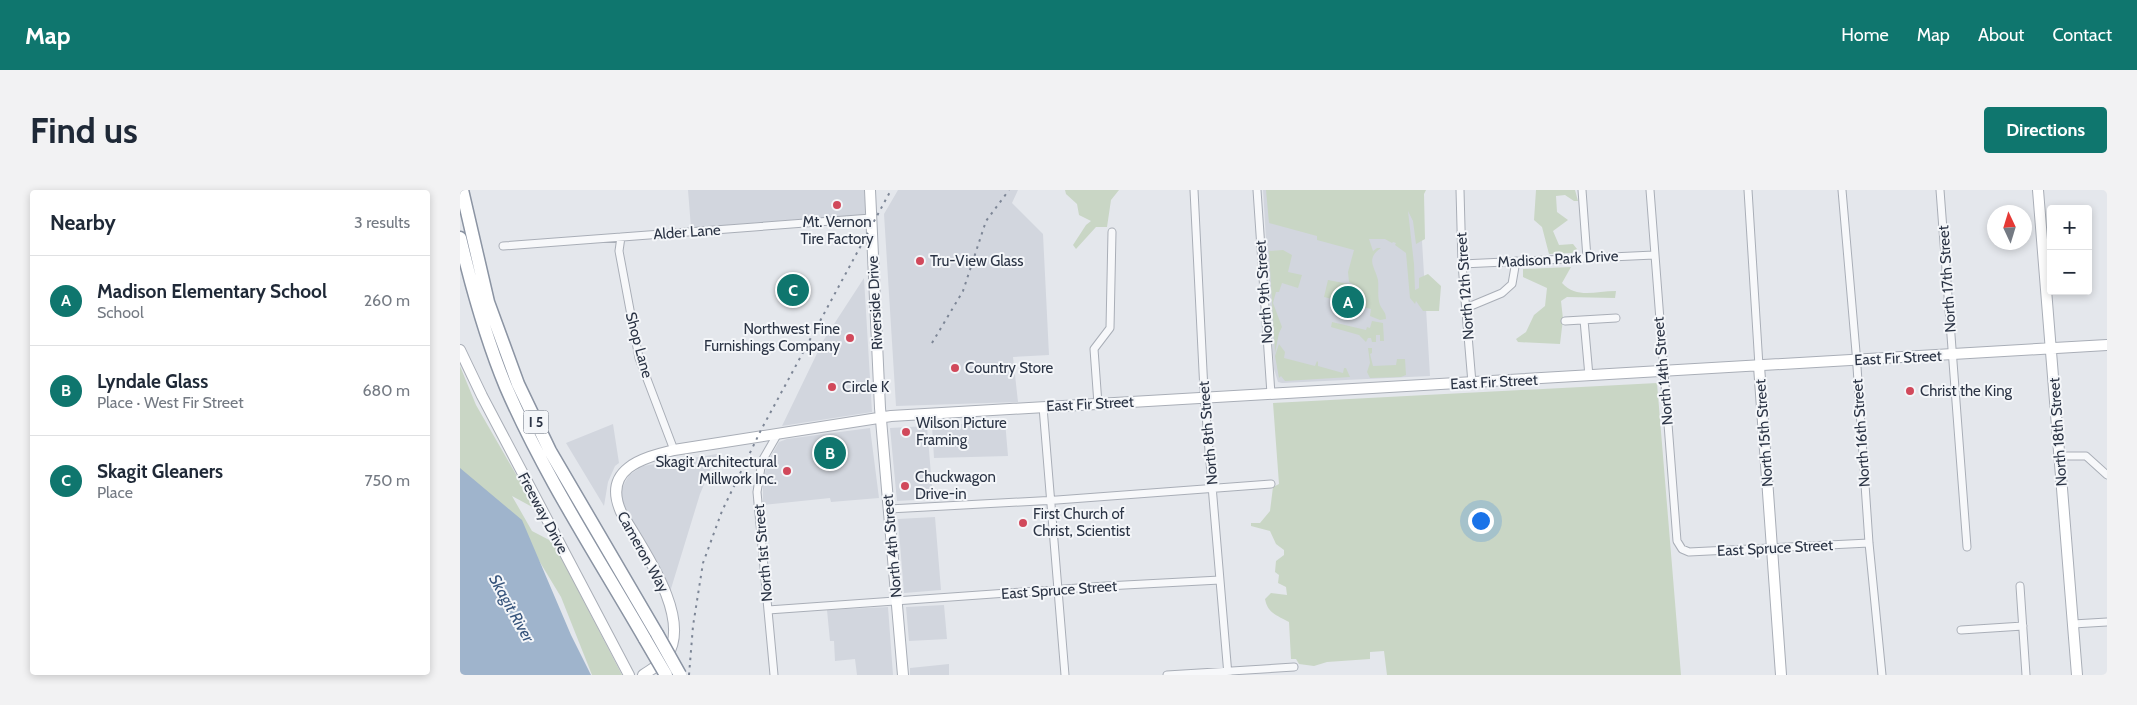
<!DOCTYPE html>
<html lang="en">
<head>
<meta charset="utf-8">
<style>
	:root { --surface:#fff; --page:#f2f2f3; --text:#1f2937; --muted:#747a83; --line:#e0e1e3; --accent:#0f766e }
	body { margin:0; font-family:Cabin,sans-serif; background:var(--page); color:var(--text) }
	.controls { position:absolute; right:15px; top:15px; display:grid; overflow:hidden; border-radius:5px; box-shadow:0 2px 8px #0003 }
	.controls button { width:45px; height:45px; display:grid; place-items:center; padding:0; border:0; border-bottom:1px solid var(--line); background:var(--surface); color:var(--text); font:25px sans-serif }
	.compass { position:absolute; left:1527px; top:15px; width:45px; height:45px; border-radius:50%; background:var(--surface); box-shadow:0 2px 8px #0003; rotate:356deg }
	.you { position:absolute; left:1020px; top:330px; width:18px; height:18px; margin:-12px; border:4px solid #fff; border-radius:50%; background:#1a73e8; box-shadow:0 0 0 8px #1a73e833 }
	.badge { display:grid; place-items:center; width:32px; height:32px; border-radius:50%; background:var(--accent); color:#fff; font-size:16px; font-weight:700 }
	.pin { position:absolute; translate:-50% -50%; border:2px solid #fff; box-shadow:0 1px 5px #0006 }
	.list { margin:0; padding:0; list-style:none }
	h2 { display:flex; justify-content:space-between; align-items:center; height:65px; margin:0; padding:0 20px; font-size:21px }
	h2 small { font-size:16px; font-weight:400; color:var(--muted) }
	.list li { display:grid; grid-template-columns:32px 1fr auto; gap:15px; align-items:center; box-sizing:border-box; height:90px; padding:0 20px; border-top:1px solid var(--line) }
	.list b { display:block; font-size:19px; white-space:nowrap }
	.list p { margin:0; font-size:16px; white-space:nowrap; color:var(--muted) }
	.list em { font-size:16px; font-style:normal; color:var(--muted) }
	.map { position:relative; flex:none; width:1647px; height:485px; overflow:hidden; border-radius:5px }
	header { display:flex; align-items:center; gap:30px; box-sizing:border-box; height:70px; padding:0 25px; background:var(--accent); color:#fff }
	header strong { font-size:24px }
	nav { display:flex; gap:28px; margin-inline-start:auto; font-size:18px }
	.intro { display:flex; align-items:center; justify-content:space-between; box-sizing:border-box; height:120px; padding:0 30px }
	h1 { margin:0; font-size:35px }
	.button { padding:12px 22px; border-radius:5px; background:var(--accent); color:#fff; font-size:18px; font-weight:700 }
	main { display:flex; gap:30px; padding:0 30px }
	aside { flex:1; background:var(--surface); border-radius:5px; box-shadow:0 2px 8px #0003 }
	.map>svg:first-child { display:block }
	.built { fill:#d2d6de }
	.green { fill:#c9d6c5 }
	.water { fill:#9fb4cc }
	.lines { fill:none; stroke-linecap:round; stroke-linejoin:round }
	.street-casing { stroke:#a9aeb7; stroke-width:9 }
	.secondary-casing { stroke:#a9aeb7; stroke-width:12 }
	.highway-casing { stroke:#8b94a3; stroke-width:15 }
	.street { stroke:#f7f8fa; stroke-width:7 }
	.secondary { stroke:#fff; stroke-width:10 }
	.highway { stroke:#fff; stroke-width:12 }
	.rail { stroke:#7d8696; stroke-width:2; stroke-dasharray:2.5 5; stroke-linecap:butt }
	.highway-bridge-casing { stroke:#8b94a3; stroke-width:15; stroke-linecap:butt }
	.highway-bridge { stroke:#fff; stroke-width:12 }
	.poi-dot { fill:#d1495b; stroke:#f4f6f9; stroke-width:2 }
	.labels { text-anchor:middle; stroke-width:4; stroke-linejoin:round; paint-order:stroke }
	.shield { fill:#f4f6f9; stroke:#676e7b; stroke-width:1 }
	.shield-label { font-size:14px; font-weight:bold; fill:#2b3445 }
	.poi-label { font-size:15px; fill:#2b3445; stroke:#f4f6f9; text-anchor:start }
	.street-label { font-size:15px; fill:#2b3445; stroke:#f4f6f9 }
	.water-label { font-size:16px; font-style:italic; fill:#34527a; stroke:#f4f6f9 }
</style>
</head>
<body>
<header>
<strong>Map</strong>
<nav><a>Home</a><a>Map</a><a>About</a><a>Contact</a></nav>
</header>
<div class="intro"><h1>Find us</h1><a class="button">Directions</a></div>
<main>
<aside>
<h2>Nearby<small>3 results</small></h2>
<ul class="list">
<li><span class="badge">A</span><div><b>Madison Elementary School</b><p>School</p></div><em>260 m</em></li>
<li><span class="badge">B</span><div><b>Lyndale Glass</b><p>Place · West Fir Street</p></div><em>680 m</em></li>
<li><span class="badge">C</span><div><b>Skagit Gleaners</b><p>Place</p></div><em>750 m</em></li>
</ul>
</aside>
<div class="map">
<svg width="1647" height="485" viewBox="0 0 1647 485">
	<rect width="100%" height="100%" fill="#e4e7ec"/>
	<path class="built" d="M 228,0 L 404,0 L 407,28 L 343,33 L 342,29 L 231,38 Z
		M 438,0 L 558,0 L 552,13 L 583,44 L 589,165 L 553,167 L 558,212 L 436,216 L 424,24 Z
		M 803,0 L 959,0 L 970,186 L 822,193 L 818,192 L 814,179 Z
		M 404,88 L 412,222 L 322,236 L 363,151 Z
		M 545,231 L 548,266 L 474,268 L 472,236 Z
		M 153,234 L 159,273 L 155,276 L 148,292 L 144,316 L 106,253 Z
		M 467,236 L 473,309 L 437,311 L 430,238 Z
		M 410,238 L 419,308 L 371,312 L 370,308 L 303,315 L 303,291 L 308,271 L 319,252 L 327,249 Z
		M 257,264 L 240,304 L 210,402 L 164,322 L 161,300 L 169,285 L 183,276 Z
		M 475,327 L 481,400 L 444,403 L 438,329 Z
		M 484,415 L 487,449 L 449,451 L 446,417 Z
		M 428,417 L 433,485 L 397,485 L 395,469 L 375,471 L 374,451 L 370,451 L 367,420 Z
		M 489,474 L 489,485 L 450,485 L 450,478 Z"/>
	<path class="green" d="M 605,0 L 659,0 L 651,10 L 647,37 L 636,37 L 616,59 L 613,55 L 626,35 L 631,31 L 619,25 L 617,14 L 606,4 Z
		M 806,0 L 966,0 L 964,4 L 965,49 L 956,54 L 953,31 L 948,21 L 954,74 L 955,100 L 959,98 L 959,88 L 968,84 L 981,96 L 979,121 L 963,121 L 956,111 L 955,114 L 950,108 L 946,63 L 935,55 L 936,53 L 933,52 L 932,53 L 925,49 L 909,49 L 913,61 L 917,58 L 921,58 C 905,69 915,77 918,90 C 919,98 917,107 920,115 C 923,121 926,122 926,129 L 920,130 L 910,126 L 911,119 L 864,107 L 868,90 L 894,95 L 889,92 L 888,82 L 894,60 L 857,50 L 857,46 L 809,33 Z
		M 1076,0 L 1115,0 L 1118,11 L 1114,11 L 1105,5 L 1096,6 L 1097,22 L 1108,30 L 1093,41 L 1099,55 L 1113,54 L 1117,59 L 1112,63 L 1089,64 L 1082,37 L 1074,30 Z
		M 823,60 L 832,65 L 828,82 L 842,85 L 838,98 L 822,93 L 819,102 L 816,102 L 813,113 L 822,137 L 819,143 L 815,163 L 809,61 Z
		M 1111,77 L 1102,93 C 1117,109 1135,101 1156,101 L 1155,108 L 1107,107 L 1101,111 L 1103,129 L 1100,154 L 1058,152 L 1056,149 L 1066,142 L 1074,125 L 1085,116 L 1087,98 L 1063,87 L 1063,79 Z
		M 912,131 L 923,133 L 924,151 L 920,151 L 920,145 L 916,145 L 916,152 L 912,152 L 911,148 L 908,148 L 906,152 L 899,145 L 871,137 L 872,132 L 906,140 L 907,137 L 910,138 Z
		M 819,154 L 825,162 L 824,168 L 855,176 L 857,171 L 858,172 L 858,176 L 883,183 L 884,178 L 886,178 L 890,187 L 825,191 L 821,186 L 819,188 L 815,166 Z
		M 908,158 L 912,158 L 912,163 L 910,164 L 913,176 L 936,175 L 937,169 L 945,169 L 946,185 L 941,187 L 910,188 L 907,182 L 910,173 Z
		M 0,176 L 16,215 L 76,319 L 52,306 L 72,341 L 93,352 L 162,485 L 132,485 L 101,407 L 78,369 L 0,298 Z
		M 1197,193 L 1221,485 L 927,485 L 924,461 L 910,462 L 910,469 L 867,472 L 854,476 L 839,474 L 836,469 L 831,469 L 829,432 C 817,425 808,424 805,409 L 811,403 L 827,405 L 826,397 L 818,393 L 819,385 L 815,382 L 816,371 L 824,365 L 824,360 L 816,354 L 810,341 L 791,336 L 791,333 L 800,333 L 810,321 L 813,297 L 819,294 L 813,213 Z"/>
	<path class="water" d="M 0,278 L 62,330 L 111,445 L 131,485 L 0,485 Z"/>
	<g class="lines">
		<g class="street-casing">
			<path id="street" d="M 734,0 L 744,201 L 768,485
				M 797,0 L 811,204
				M 1000,0 L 1002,74 L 1012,193
				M 1122,0 L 1127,68
				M 1190,0 L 1217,351 L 1222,359 L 1229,362 L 1409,353
				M 1288,0 L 1299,176
				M 1382,0 L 1396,162 L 1409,353 L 1422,485
				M 1480,0 L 1507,357
				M 161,47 L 159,61 L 179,168 L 214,260
				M 43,56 L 411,28
				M 1002,74 L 1194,65
				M 1006,118 L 1042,103 L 1052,94 L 1056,71
				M 1124,130 L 1129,186
				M 1105,131 L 1156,128
				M 638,214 L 634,159 L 650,138 L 652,42
				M 583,217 L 605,485
				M 1599,266 L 1626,266 L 1647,285
				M 429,319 L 597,310 L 811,294
				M 1560,396 L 1566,485
				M 308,420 L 646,396 L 760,390
				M 1613,434 L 1647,432
				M 1501,440 L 1563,436
				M 314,485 L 297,302 L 302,271 L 317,245
				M 707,485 L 834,477"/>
		</g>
		<g class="secondary-casing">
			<path id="secondary" d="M 410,0 L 420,218 L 443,485
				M 1578,0 L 1617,485
				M 0,160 L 22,206 L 169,485
				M 1299,176 L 1321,485
				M 183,485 C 190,480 202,474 207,466 C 233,427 181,357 161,322 C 142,279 182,268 214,260 L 431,226 L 1647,155"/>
		</g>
		<g class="highway-casing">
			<path id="highway" d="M 2,0 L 28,112 L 58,194 L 90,261 L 197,444
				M 0,48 C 12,98 26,149 46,197 C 84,285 137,366 185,449"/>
		</g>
		<use href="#street" class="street"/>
		<use href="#secondary" class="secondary"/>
		<use href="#highway" class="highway"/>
		<path class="rail" d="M 472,153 L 503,101 L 526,31 L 549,0
			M 229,485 L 233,436 L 243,373 L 262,321 L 301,240 L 431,0"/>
		<g class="highway-bridge-casing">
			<path id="highway-bridge" d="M 197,444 L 220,485
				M 185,449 L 206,485"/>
		</g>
		<use href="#highway-bridge" class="highway-bridge"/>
	</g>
	<g class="poi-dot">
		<circle cx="377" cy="15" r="5"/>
		<circle cx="460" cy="71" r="5"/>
		<circle cx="390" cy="148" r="5"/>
		<circle cx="495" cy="178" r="5"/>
		<circle cx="372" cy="197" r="5"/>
		<circle cx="1450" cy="201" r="5"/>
		<circle cx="446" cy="242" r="5"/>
		<circle cx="327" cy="281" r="5"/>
		<circle cx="445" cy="296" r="5"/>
		<circle cx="563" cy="333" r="5"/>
	</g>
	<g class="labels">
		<rect class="shield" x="63.5" y="220.5" width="25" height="23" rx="4"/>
		<g class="shield-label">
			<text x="76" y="237">I 5</text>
		</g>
		<g class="poi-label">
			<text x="377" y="37" text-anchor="middle">Mt. Vernon<tspan x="377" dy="17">Tire Factory</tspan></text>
			<text x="470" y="76">Tru-View Glass</text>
			<text x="380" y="144" text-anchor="end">Northwest Fine<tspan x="380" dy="17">Furnishings Company</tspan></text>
			<text x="505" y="183">Country Store</text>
			<text x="382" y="202">Circle K</text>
			<text x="1460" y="206">Christ the King</text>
			<text x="456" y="238">Wilson Picture<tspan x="456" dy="17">Framing</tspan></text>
			<text x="317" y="277" text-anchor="end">Skagit Architectural<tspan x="317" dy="17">Millwork Inc.</tspan></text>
			<text x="455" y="292">Chuckwagon<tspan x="455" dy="17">Drive-in</tspan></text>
			<text x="573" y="329">First Church of<tspan x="573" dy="17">Christ, Scientist</tspan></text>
		</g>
		<g class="street-label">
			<text transform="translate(227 42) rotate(-4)" y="5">Alder Lane</text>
			<text transform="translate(1098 69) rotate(-3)" y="5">Madison Park Drive</text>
			<text transform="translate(1487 89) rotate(-94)" y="5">North 17th Street</text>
			<text transform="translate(1005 96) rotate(-94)" y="5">North 12th Street</text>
			<text transform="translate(804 102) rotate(-94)" y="5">North 9th Street</text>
			<text transform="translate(415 113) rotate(-93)" y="5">Riverside Drive</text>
			<text transform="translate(179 155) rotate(75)" y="5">Shop Lane</text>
			<text transform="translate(1438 168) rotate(-3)" y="5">East Fir Street</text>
			<text transform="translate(1203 181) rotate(-95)" y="5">North 14th Street</text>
			<text transform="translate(1034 192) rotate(-3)" y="5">East Fir Street</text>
			<text transform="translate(630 214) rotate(-3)" y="5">East Fir Street</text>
			<text transform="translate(1598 242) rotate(-94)" y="5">North 18th Street</text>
			<text transform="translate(748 243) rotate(-95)" y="5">North 8th Street</text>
			<text transform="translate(1304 243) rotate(-94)" y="5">North 15th Street</text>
			<text transform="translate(1401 243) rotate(-94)" y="5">North 16th Street</text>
			<text transform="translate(83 323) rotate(62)" y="5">Freeway Drive</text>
			<text transform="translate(432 356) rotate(-95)" y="5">North 4th Street</text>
			<text transform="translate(1315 358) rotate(-3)" y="5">East Spruce Street</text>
			<text transform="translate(183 362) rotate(61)" y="5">Cameron Way</text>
			<text transform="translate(303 363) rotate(-95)" y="5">North 1st Street</text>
			<text transform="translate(599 400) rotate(-4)" y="5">East Spruce Street</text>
		</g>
		<g class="water-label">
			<text transform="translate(52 418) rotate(61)" y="6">Skagit River</text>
		</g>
	</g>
</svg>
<div class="controls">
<button>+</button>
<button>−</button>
</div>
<svg class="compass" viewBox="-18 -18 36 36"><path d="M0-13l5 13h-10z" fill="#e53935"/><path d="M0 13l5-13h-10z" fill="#747a83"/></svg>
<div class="you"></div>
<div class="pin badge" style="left:888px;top:112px">A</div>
<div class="pin badge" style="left:370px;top:263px">B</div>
<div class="pin badge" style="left:333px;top:100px">C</div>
</div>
</main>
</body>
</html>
